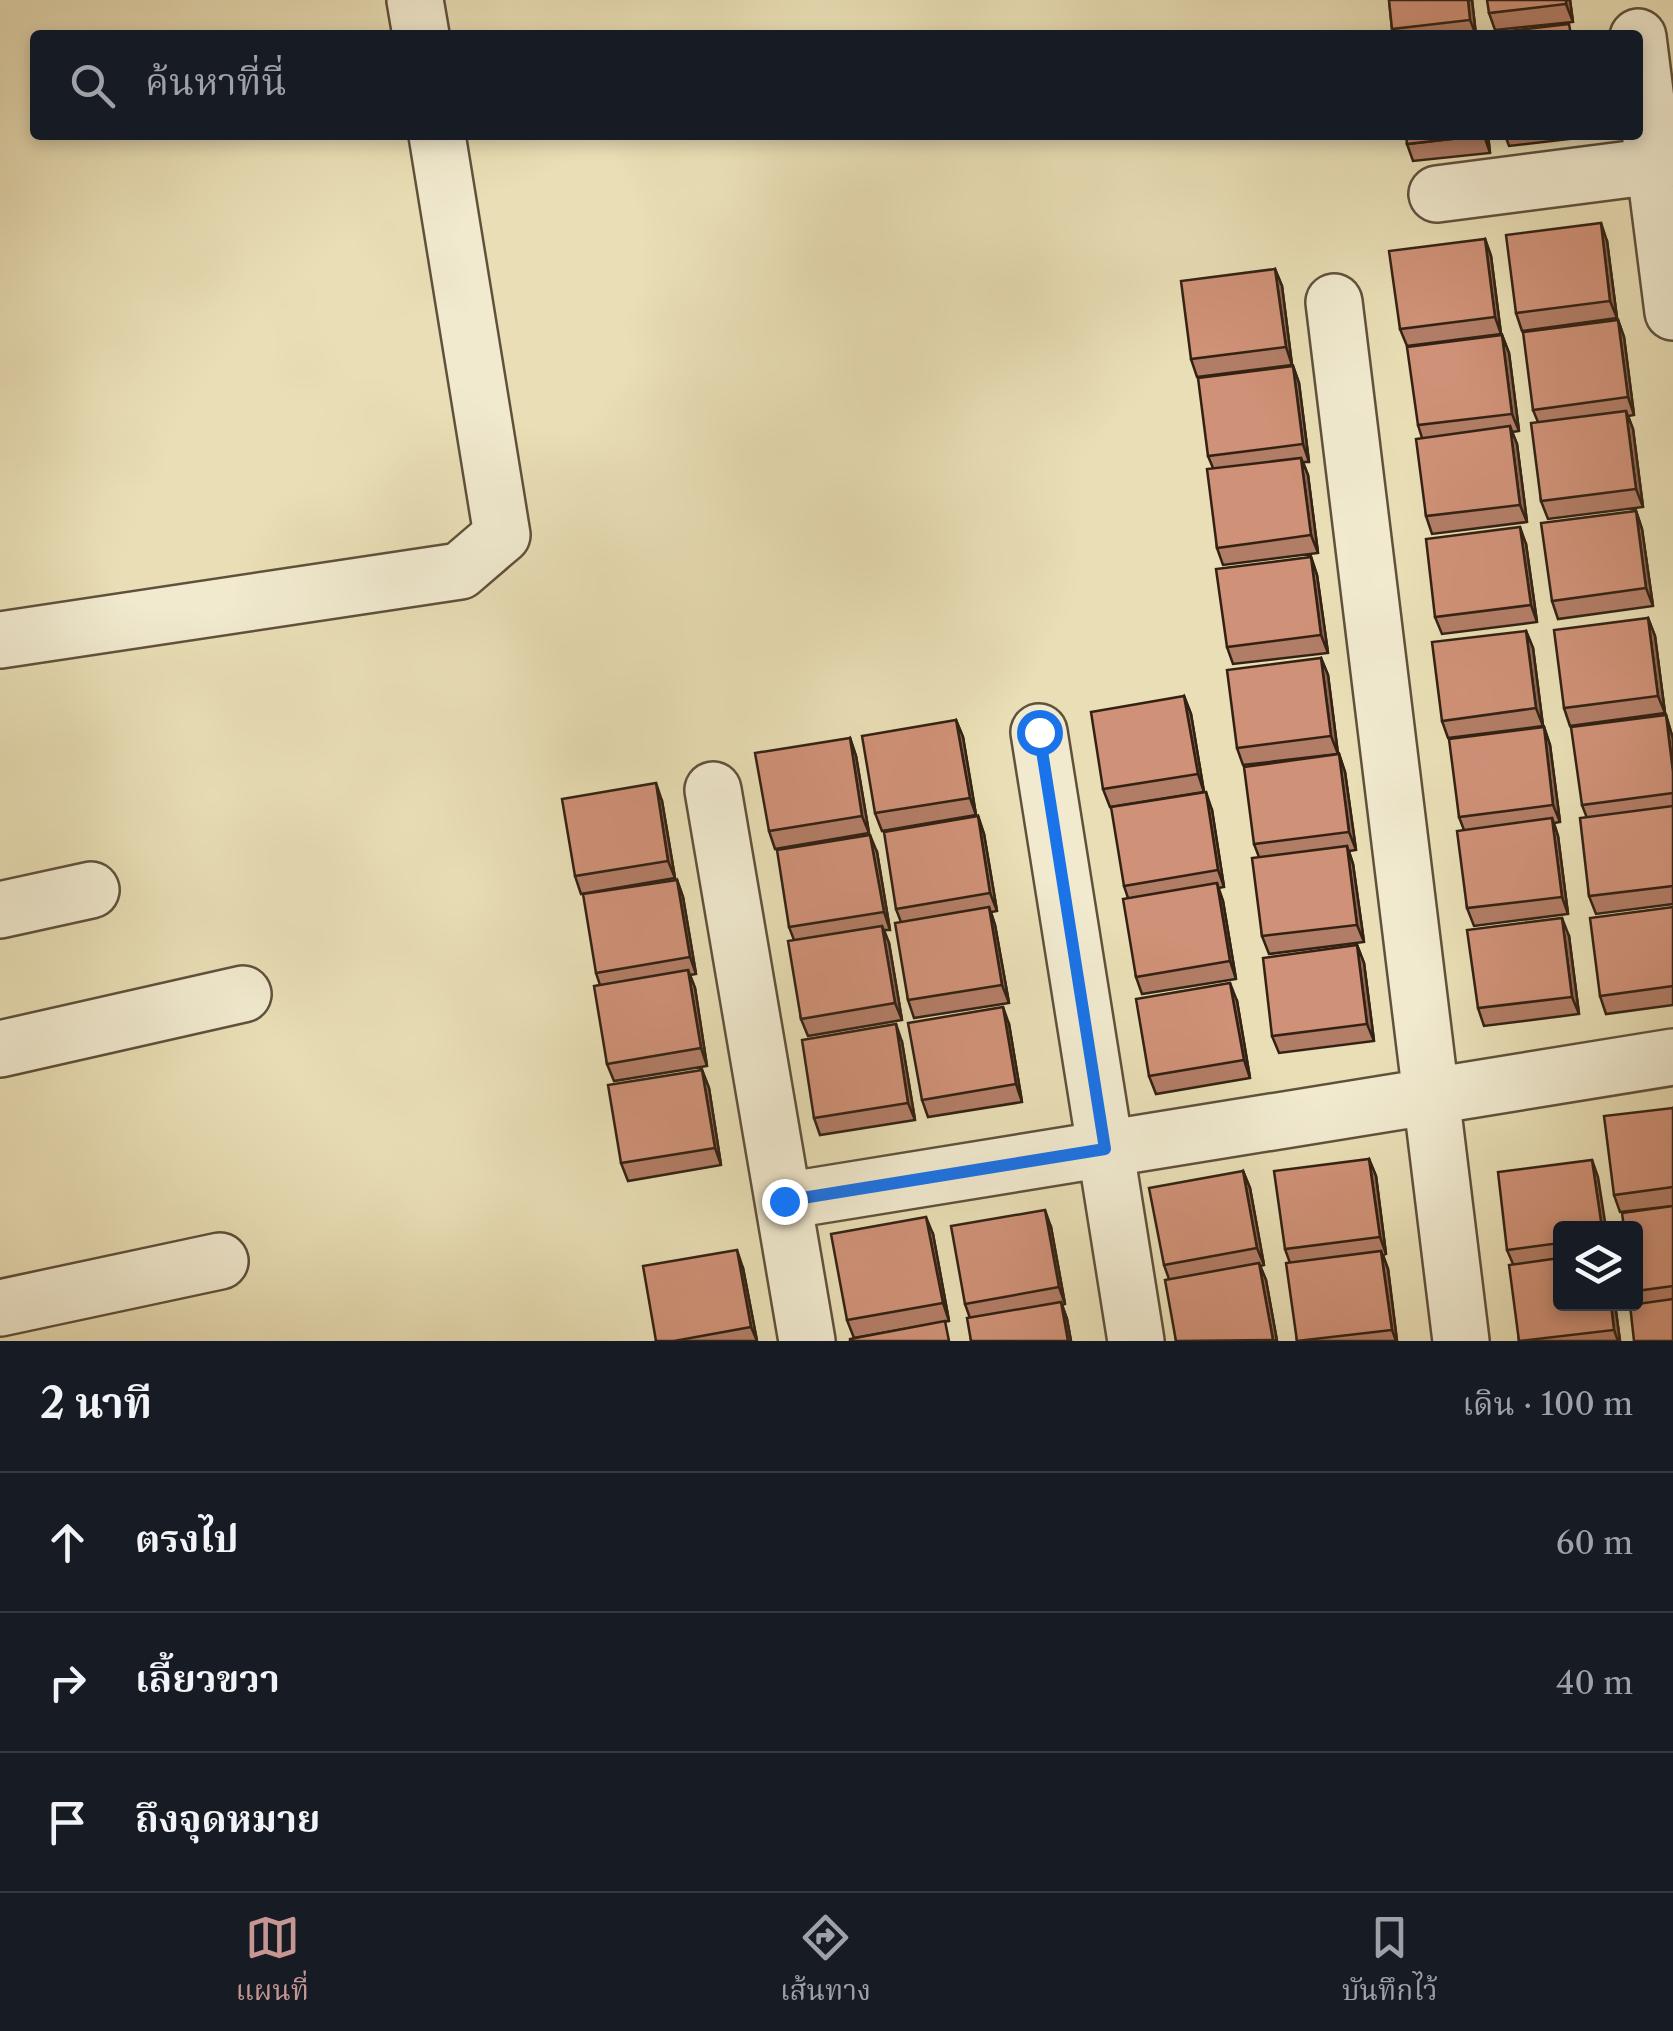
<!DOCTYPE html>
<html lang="th">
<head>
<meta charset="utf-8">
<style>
	:root { --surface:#171b24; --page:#20242c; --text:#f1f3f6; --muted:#9ea1a6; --line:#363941; --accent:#c59692 }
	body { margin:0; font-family:"Libre Caslon Text","Noto Serif Thai",serif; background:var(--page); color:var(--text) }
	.controls { position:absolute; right:30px; bottom:30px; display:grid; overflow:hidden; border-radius:10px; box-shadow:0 5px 15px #0003 }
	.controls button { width:90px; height:90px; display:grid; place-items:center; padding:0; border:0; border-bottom:2px solid var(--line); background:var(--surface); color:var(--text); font:50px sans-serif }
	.stop { position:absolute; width:30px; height:30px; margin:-22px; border:8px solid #1a73e8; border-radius:50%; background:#fff }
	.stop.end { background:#1a73e8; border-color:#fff; box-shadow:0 2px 10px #0008 }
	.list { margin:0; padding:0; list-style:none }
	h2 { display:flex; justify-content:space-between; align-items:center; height:130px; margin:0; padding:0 40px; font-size:42px }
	h2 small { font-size:32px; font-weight:400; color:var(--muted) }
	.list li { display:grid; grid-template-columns:65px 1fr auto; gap:30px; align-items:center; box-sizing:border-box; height:140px; padding:0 40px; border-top:2px solid var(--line) }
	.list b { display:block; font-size:38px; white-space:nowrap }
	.list em { font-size:32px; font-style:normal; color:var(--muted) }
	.icon { flex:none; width:55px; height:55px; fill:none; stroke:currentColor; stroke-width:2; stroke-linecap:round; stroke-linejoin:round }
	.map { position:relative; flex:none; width:1673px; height:1341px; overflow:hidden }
	.search { position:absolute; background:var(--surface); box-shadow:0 5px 15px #0003; left:30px; right:30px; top:30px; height:110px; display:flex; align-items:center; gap:25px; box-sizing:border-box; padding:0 35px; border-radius:10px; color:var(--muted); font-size:38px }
	.sheet { height:550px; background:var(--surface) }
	nav { display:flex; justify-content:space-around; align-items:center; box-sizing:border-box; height:140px; border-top:2px solid var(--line); background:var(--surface); font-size:28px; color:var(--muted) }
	nav a { display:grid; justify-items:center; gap:5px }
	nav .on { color:var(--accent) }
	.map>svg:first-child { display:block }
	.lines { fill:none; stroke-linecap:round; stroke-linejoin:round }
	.minor-casing { stroke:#60513c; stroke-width:60 }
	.minor { stroke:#f1eacf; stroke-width:55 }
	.wall { fill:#b27d66; stroke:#332214; stroke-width:2.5 }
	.shaded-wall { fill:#916653; stroke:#332214; stroke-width:2.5 }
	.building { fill:#cf9177; stroke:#332214; stroke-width:2.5 }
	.route { stroke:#1a73e8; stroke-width:12 }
</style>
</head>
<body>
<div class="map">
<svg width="1673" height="1341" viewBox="0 0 1673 1341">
	<rect width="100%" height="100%" fill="#e9deb5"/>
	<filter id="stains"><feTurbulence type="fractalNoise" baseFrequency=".002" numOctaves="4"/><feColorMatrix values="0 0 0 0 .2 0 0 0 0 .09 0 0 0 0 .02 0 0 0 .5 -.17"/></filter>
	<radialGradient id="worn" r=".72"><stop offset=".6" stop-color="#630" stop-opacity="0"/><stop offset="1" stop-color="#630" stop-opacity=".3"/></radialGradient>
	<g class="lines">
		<g class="minor-casing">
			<path id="minor" d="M 415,0 L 421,35
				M 1638,37 L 1673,312
				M 1437,194 L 1654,166
				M 1334,302 L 1461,1341
				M 0,640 L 460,571 L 502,535 L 437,135
				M 1039,732 L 1136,1341
				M 713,790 L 807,1341
				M 0,910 L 91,890
				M 0,1049 L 243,994
				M 784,1201 L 1673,1057
				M 0,1308 L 220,1261"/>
		</g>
		<use href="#minor" class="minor"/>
	</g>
	<path class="wall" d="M 1389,0 L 1472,0 L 1476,35 L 1394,35 L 1392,29 Z
		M 1570,0 L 1573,22 L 1495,30 L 1489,13 Z
		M 1488,135 L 1490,153 L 1413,161 L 1407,144 Z
		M 1505,135 L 1587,135 L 1587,137 L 1509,146 Z
		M 1485,239 L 1491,256 L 1501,334 L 1407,346 L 1400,329 Z
		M 1607,241 L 1617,318 L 1522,331 L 1516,313 Z
		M 1275,269 L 1282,286 L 1292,365 L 1197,377 L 1191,359 Z
		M 1618,320 L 1624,337 L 1634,415 L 1628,416 L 1633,429 L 1643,507 L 1548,519 L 1541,501 L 1538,422 L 1533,410 Z
		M 1502,335 L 1509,353 L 1519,431 L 1512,432 L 1517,444 L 1527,522 L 1432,534 L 1426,516 L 1422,438 L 1418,425 Z
		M 1293,366 L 1299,383 L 1309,462 L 1303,462 L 1308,475 L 1318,553 L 1223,565 L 1217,548 L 1213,468 L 1208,456 Z
		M 1636,511 L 1642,529 L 1653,606 L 1558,619 L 1552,601 Z
		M 1526,544 L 1537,622 L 1442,634 L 1435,617 Z
		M 1311,557 L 1317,575 L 1328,653 L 1233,664 L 1227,647 Z
		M 1648,618 L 1655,636 L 1665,713 L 1570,726 L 1564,708 Z
		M 1526,631 L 1533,648 L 1543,726 L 1448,738 L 1442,721 Z
		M 1321,658 L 1328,675 L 1338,754 L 1243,765 L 1237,748 Z
		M 1184,696 L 1191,714 L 1204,792 L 1110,807 L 1103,789 Z
		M 1666,715 L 1673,739 L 1673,904 L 1596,914 L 1589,896 L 1587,818 L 1582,805 Z
		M 956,720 L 963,737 L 976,815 L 882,831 L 875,813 Z
		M 1544,727 L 1550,745 L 1560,822 L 1554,823 L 1558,836 L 1568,914 L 1474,926 L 1467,908 L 1464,830 L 1459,817 Z
		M 850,738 L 856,756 L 869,833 L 775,849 L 769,831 Z
		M 1339,754 L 1345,772 L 1356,850 L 1349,851 L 1353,864 L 1364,942 L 1269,954 L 1262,936 L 1259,857 L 1254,844 Z
		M 662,801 L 675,878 L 581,894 L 575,876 Z
		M 1212,810 L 1224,887 L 1218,888 L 1223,901 L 1236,979 L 1142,994 L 1136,977 L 1128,898 L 1124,886 Z
		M 978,816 L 984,834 L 997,911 L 991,912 L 995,925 L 1009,1003 L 914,1018 L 908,1000 L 901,922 L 896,909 Z
		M 877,852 L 890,930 L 884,930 L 889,943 L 902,1020 L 808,1036 L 801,1019 L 794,940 L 789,927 Z
		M 677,880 L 683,897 L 696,974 L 690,975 L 695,988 L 707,1066 L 614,1081 L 607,1064 L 600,985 L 596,973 Z
		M 1673,907 L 1673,1005 L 1606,1014 L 1600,996 Z
		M 1569,936 L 1579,1014 L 1484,1026 L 1478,1008 Z
		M 1357,945 L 1364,963 L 1374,1041 L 1279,1053 L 1272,1036 Z
		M 1237,1001 L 1250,1078 L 1156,1094 L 1149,1076 Z
		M 1009,1024 L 1022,1102 L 928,1117 L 922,1100 Z
		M 902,1042 L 915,1120 L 820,1135 L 814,1118 Z
		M 702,1070 L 709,1088 L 721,1165 L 628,1181 L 621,1163 Z
		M 1673,1108 L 1673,1206 L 1620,1212 L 1614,1195 Z
		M 1369,1159 L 1376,1176 L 1386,1254 L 1383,1255 L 1388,1269 L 1397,1341 L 1297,1341 L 1290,1263 L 1285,1249 Z
		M 1243,1171 L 1250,1188 L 1264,1265 L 1260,1266 L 1266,1280 L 1277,1341 L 1176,1341 L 1169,1279 L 1164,1265 Z
		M 1598,1177 L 1560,1228 L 1560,1304 L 1615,1304 L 1620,1341 L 1519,1341 L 1513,1264 L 1507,1250 Z
		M 1673,1206 L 1673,1341 L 1637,1304 L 1636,1301 L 1636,1228 Z
		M 1051,1227 L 1065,1304 L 1062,1305 L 1067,1319 L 1071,1341 L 971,1341 L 970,1318 L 965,1304 Z
		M 933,1234 L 949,1321 L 854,1338 L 847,1320 Z
		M 743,1268 L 757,1341 L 656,1341 Z"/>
	<path class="shaded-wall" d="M 1468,0 L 1472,0 L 1476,35 L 1470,20 Z
		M 1566,0 L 1570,0 L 1573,22 L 1566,4 Z
		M 1484,135 L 1488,135 L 1490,153 Z
		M 1601,223 L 1607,241 L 1617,318 L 1610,301 Z
		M 1485,239 L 1491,256 L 1501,334 L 1495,317 Z
		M 1275,269 L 1282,286 L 1292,365 L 1286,347 Z
		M 1618,320 L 1624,337 L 1634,415 L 1628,397 Z
		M 1502,335 L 1509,353 L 1519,431 L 1512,414 Z
		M 1293,366 L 1299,383 L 1309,462 L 1303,444 Z
		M 1626,411 L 1633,429 L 1643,507 L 1636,489 Z
		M 1510,426 L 1517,444 L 1527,522 L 1520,505 Z
		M 1301,458 L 1308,475 L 1318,553 L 1311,535 Z
		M 1636,511 L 1642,529 L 1653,606 L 1646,588 Z
		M 1520,527 L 1526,544 L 1537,622 L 1531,605 Z
		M 1311,557 L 1317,575 L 1328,653 L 1321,635 Z
		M 1648,618 L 1655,636 L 1665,713 L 1658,696 Z
		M 1526,631 L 1533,648 L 1543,726 L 1536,708 Z
		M 1321,658 L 1328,675 L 1338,754 L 1331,736 Z
		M 1184,696 L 1191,714 L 1204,792 L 1198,774 Z
		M 1666,715 L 1673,739 L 1673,772 Z
		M 956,720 L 963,737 L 976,815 L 970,798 Z
		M 1544,727 L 1550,745 L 1560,822 L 1553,805 Z
		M 850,738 L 856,756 L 869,833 L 862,816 Z
		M 1339,754 L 1345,772 L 1356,850 L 1349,832 Z
		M 656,783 L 662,801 L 675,878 L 668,861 Z
		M 1206,792 L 1212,810 L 1224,887 L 1218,870 Z
		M 978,816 L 984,834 L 997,911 L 990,893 Z
		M 1552,818 L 1558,836 L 1568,914 L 1562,897 Z
		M 870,835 L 877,852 L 890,930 L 884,912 Z
		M 1347,846 L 1353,864 L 1364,942 L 1357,925 Z
		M 677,880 L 683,897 L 696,974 L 690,957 Z
		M 1217,883 L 1223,901 L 1236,979 L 1230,961 Z
		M 989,907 L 995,925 L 1009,1003 L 1002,985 Z
		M 1562,918 L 1569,936 L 1579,1014 L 1572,997 Z
		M 882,926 L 889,943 L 902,1020 L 895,1003 Z
		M 1357,945 L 1364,963 L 1374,1041 L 1367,1024 Z
		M 688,970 L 695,988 L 707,1066 L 701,1048 Z
		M 1230,983 L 1237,1001 L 1250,1078 L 1244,1060 Z
		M 1003,1007 L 1009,1024 L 1022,1102 L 1016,1084 Z
		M 896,1024 L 902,1042 L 915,1120 L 908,1103 Z
		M 702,1070 L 709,1088 L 721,1165 L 715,1148 Z
		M 1369,1159 L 1376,1176 L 1386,1254 L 1380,1237 Z
		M 1592,1160 L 1598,1177 L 1606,1228 L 1602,1228 Z
		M 1243,1171 L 1250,1188 L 1264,1265 L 1257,1248 Z
		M 1045,1210 L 1051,1227 L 1065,1304 L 1059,1287 Z
		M 926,1217 L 933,1234 L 949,1321 L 943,1303 Z
		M 737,1250 L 743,1268 L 757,1341 L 751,1327 Z
		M 1381,1251 L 1388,1269 L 1397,1341 L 1396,1341 L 1392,1330 Z
		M 1259,1263 L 1266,1280 L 1277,1341 L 1273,1340 Z
		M 1061,1302 L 1067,1319 L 1071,1341 L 1068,1341 Z
		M 1611,1304 L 1615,1304 L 1620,1341 L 1618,1341 L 1614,1330 Z"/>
	<path class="building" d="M 1389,0 L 1468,0 L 1470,20 L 1392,29 Z
		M 1487,0 L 1566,0 L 1566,4 L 1489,13 Z
		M 1569,24 L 1571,35 L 1493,35 L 1492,33 Z
		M 1406,135 L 1484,135 L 1407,144 Z
		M 1601,223 L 1610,301 L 1516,313 L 1506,235 Z
		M 1485,239 L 1495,317 L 1400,329 L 1389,251 Z
		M 1275,269 L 1286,347 L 1191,359 L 1181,281 Z
		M 1618,320 L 1628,397 L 1533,410 L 1523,332 Z
		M 1502,335 L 1512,414 L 1418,425 L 1407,347 Z
		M 1293,366 L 1303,444 L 1208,456 L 1198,378 Z
		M 1626,411 L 1636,489 L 1541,501 L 1531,423 Z
		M 1510,426 L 1520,505 L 1426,516 L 1416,439 Z
		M 1301,458 L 1311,535 L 1217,548 L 1207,469 Z
		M 1636,511 L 1646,588 L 1552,601 L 1541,523 Z
		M 1520,527 L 1531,605 L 1435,617 L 1426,539 Z
		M 1311,557 L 1321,635 L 1227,647 L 1216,569 Z
		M 1648,618 L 1658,696 L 1564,708 L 1554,630 Z
		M 1526,631 L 1536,708 L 1442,721 L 1432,642 Z
		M 1321,658 L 1331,736 L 1237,748 L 1227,670 Z
		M 1184,696 L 1198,774 L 1103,789 L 1091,712 Z
		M 1666,715 L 1673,772 L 1673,793 L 1582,805 L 1571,727 Z
		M 956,720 L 970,798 L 875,813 L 862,736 Z
		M 1544,727 L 1553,805 L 1459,817 L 1449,739 Z
		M 850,738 L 862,816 L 769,831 L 755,753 Z
		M 1339,754 L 1349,832 L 1254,844 L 1244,767 Z
		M 656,783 L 668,861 L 575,876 L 562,799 Z
		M 1206,792 L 1218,870 L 1124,886 L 1111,807 Z
		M 1673,806 L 1673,886 L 1589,896 L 1580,818 Z
		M 978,816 L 990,893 L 896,909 L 884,832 Z
		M 1552,818 L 1562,897 L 1467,908 L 1457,831 Z
		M 870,835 L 884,912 L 789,927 L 777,850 Z
		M 1347,846 L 1357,925 L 1262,936 L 1252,858 Z
		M 677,880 L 690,957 L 596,973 L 583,894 Z
		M 1217,883 L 1230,961 L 1136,977 L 1123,899 Z
		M 989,907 L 1002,985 L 908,1000 L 895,923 Z
		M 1673,907 L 1673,986 L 1600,996 L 1590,918 Z
		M 1562,918 L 1572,997 L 1478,1008 L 1467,930 Z
		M 882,926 L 895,1003 L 801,1019 L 788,941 Z
		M 1357,945 L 1367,1024 L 1272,1036 L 1263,958 Z
		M 688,970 L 701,1048 L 607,1064 L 594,986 Z
		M 1230,983 L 1244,1060 L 1149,1076 L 1136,999 Z
		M 1003,1007 L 1016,1084 L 922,1100 L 908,1023 Z
		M 896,1024 L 908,1103 L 814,1118 L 802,1040 Z
		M 702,1070 L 715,1148 L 621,1163 L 608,1085 Z
		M 1673,1108 L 1673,1187 L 1614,1195 L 1604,1116 Z
		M 1369,1159 L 1380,1237 L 1285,1249 L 1274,1171 Z
		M 1592,1160 L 1602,1228 L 1560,1228 L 1560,1243 L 1507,1250 L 1498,1172 Z
		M 1243,1171 L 1257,1248 L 1164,1265 L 1149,1188 Z
		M 1673,1206 L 1673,1286 L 1636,1291 L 1636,1228 L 1624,1228 L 1622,1213 Z
		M 1045,1210 L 1059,1287 L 965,1304 L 951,1226 Z
		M 926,1217 L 943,1303 L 847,1320 L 831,1234 Z
		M 737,1250 L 751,1327 L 674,1341 L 656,1341 L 643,1266 Z
		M 1381,1251 L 1392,1330 L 1297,1341 L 1286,1263 Z
		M 1560,1258 L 1560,1304 L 1611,1304 L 1614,1330 L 1519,1341 L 1509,1265 Z
		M 1259,1263 L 1273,1340 L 1176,1341 L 1165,1280 Z
		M 1673,1299 L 1673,1341 L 1634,1341 L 1630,1305 Z
		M 1061,1302 L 1068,1341 L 971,1341 L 967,1318 Z
		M 945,1321 L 949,1341 L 850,1341 L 850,1339 Z"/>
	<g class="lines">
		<path class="route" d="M 784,1201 L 1105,1149 L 1039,732"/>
	</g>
	<rect width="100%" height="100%" filter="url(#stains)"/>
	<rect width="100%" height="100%" fill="url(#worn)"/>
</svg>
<div class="controls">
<button><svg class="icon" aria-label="layers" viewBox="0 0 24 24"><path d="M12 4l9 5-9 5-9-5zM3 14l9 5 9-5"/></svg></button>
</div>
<div class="stop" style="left:1039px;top:732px"></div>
<div class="stop end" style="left:784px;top:1201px"></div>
<div class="search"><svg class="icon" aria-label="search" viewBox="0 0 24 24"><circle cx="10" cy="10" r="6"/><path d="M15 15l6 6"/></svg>ค้นหาที่นี่</div>
</div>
<section class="sheet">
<h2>2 นาที<small>เดิน · 100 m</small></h2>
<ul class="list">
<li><svg class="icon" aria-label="ahead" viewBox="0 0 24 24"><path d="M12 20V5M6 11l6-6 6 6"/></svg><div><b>ตรงไป</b></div><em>60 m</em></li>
<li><svg class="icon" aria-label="right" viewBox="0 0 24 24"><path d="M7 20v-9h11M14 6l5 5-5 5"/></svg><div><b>เลี้ยวขวา</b></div><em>40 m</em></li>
<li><svg class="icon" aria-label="arrive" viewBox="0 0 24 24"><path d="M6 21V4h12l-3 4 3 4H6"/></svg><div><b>ถึงจุดหมาย</b></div></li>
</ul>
</section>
<nav>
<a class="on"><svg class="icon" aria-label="map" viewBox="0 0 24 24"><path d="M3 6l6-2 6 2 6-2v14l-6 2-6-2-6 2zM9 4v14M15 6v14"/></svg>แผนที่</a>
<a><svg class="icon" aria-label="directions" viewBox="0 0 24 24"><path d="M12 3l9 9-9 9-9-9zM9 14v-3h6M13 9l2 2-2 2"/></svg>เส้นทาง</a>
<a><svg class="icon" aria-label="saved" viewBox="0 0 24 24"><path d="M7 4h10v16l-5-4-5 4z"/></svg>บันทึกไว้</a>
</nav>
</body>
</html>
